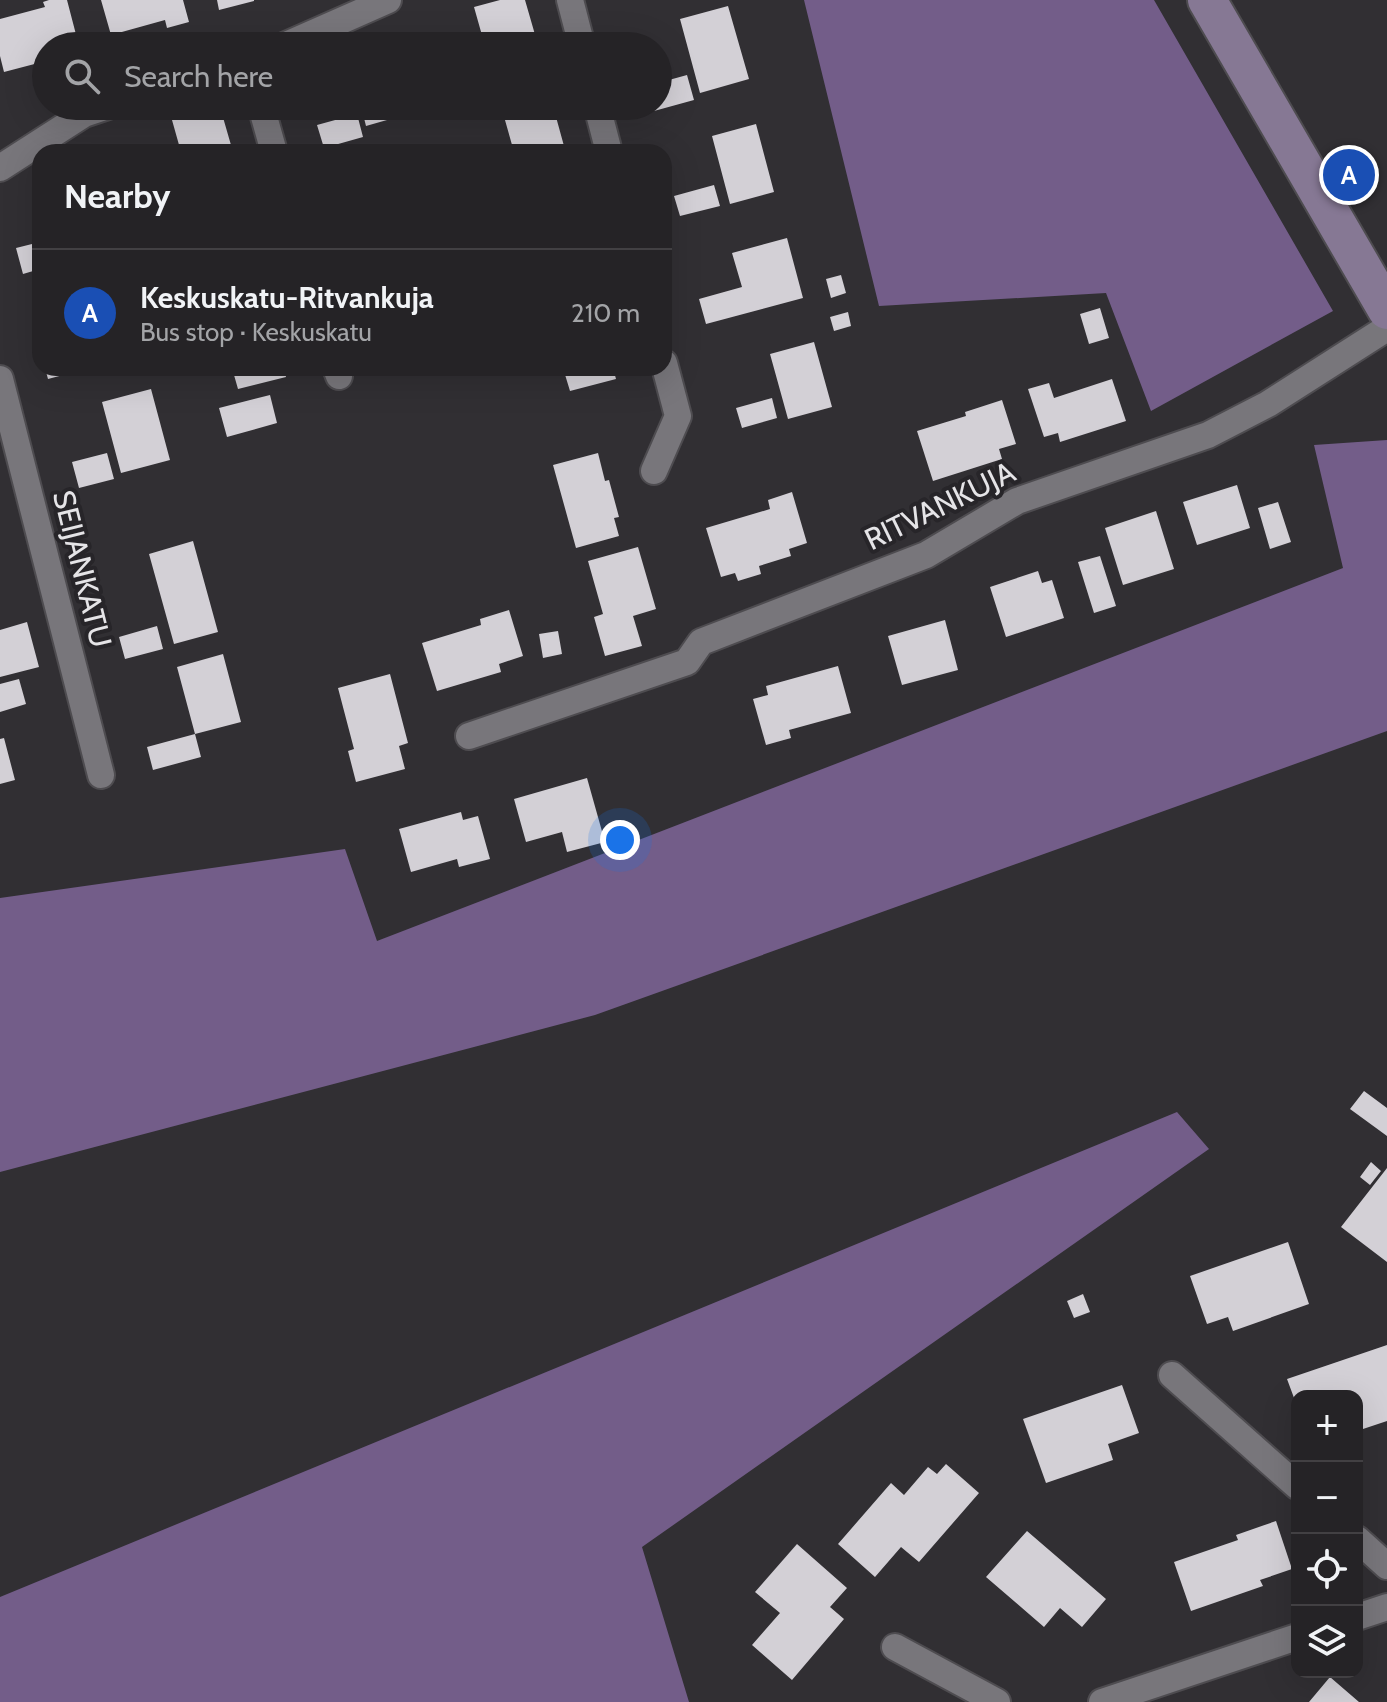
<!DOCTYPE html>
<html lang="en">
<head>
<meta charset="utf-8">
<style>
	:root { --surface:#252326; --page:#2d2b2e; --text:#f1f3f6; --muted:#a3a4a7; --line:#424043; --accent:#8bbbb9 }
	body { margin:0; font-family:Cabin,sans-serif; background:var(--page); color:var(--text) }
	.controls { position:absolute; right:24px; bottom:24px; display:grid; overflow:hidden; border-radius:16px; box-shadow:0 8px 32px #0002 }
	.controls button { width:72px; height:72px; display:grid; place-items:center; padding:0; border:0; border-bottom:2px solid var(--line); background:var(--surface); color:var(--text); font:40px sans-serif }
	.you { position:absolute; left:620px; top:840px; width:28px; height:28px; margin:-20px; border:6px solid #fff; border-radius:50%; background:#1a73e8; box-shadow:0 0 0 12px #1a73e833 }
	.badge { display:grid; place-items:center; width:52px; height:52px; border-radius:50%; background:var(--accent); color:#fff; font-size:26px; font-weight:700 }
	.pin { position:absolute; translate:-50% -50%; border:4px solid #fff; box-shadow:0 2px 8px #0006 }
	.list { margin:0; padding:0; list-style:none }
	h2 { display:flex; justify-content:space-between; align-items:center; height:104px; margin:0; padding:0 32px; font-size:34px }
	h2 small { font-size:26px; font-weight:400; color:var(--muted) }
	.list li { display:grid; grid-template-columns:52px 1fr auto; gap:24px; align-items:center; box-sizing:border-box; height:128px; padding:0 32px; border-top:2px solid var(--line) }
	.list b { display:block; font-size:30px; white-space:nowrap }
	.list p { margin:0; font-size:26px; white-space:nowrap; color:var(--muted) }
	.list em { font-size:26px; font-style:normal; color:var(--muted) }
	.icon { flex:none; width:44px; height:44px; fill:none; stroke:currentColor; stroke-width:2; stroke-linecap:round; stroke-linejoin:round }
	.map { position:relative; flex:none; width:1387px; height:1702px; overflow:hidden }
	.search { position:absolute; background:var(--surface); box-shadow:0 8px 32px #0002; left:32px; top:32px; width:640px; height:88px; display:flex; align-items:center; gap:20px; box-sizing:border-box; padding:0 28px; border-radius:44px; color:var(--muted); font-size:30px }
	.panel { position:absolute; background:var(--surface); box-shadow:0 8px 32px #0002; left:32px; top:144px; width:640px; height:232px; border-radius:24px }
	.map>svg:first-child { display:block }
	.forest { fill:#735d89 }
	.building { fill:#d3d0d6 }
	.lines { fill:none; stroke-linecap:round; stroke-linejoin:round }
	.street-casing { stroke:#4e4c50; stroke-width:30 }
	.secondary-casing { stroke:#4e4c50; stroke-width:42 }
	.street { stroke:#78767b; stroke-width:26 }
	.secondary { stroke:#867894; stroke-width:38 }
	.labels { text-anchor:middle; stroke-width:8; stroke-linejoin:round; paint-order:stroke }
	.street-label { font-size:30px; fill:#e5e4e7; stroke:#272529 }
</style>
</head>
<body>
<div class="map">
<svg width="1387" height="1702" viewBox="0 0 1387 1702">
	<rect width="100%" height="100%" fill="#312f33"/>
	<path class="forest" d="M 804,0 L 1154,0 L 1333,311 L 1151,411 L 1106,293 L 879,306 Z
		M 1387,440 L 1387,731 L 595,1015 L 0,1172 L 0,898 L 345,849 L 377,941 L 1343,568 L 1314,445 Z
		M 1177,1112 L 1209,1149 L 642,1547 L 689,1702 L 0,1702 L 0,1597 Z"/>
	<path class="building" d="M 49,0 L 67,0 L 79,46 L 46,46 L 46,61 L 4,72 L 0,56 L 0,19 L 45,7 L 43,2 Z
		M 101,0 L 183,0 L 189,22 L 167,28 L 165,20 L 111,35 Z
		M 217,0 L 254,0 L 254,1 L 219,10 Z
		M 500,0 L 525,0 L 538,45 L 485,46 L 474,7 Z
		M 728,6 L 749,79 L 700,93 L 680,19 Z
		M 687,75 L 694,100 L 654,111 L 653,106 L 658,106 L 658,83 Z
		M 361,106 L 413,106 L 415,112 L 366,126 Z
		M 501,106 L 553,106 L 564,146 L 542,152 L 514,152 Z
		M 220,107 L 233,152 L 181,152 L 172,120 Z
		M 357,114 L 363,137 L 324,148 L 317,125 Z
		M 756,124 L 774,192 L 730,204 L 712,136 Z
		M 714,185 L 720,206 L 680,216 L 674,196 Z
		M 787,238 L 803,298 L 706,324 L 699,299 L 742,287 L 732,253 Z
		M 40,242 L 40,269 L 23,274 L 16,248 Z
		M 841,275 L 846,293 L 831,298 L 826,279 Z
		M 1100,308 L 1109,338 L 1089,344 L 1080,314 Z
		M 848,312 L 851,326 L 834,331 L 830,317 Z
		M 814,342 L 832,407 L 788,419 L 770,354 Z
		M 45,368 L 86,368 L 86,369 L 48,379 Z
		M 232,368 L 284,368 L 286,377 L 238,389 Z
		M 563,368 L 613,368 L 616,379 L 570,391 Z
		M 1112,379 L 1126,421 L 1060,442 L 1058,433 L 1044,437 L 1028,389 L 1049,383 L 1054,398 Z
		M 151,389 L 170,460 L 121,473 L 102,402 Z
		M 270,395 L 277,423 L 227,437 L 219,408 Z
		M 772,398 L 777,418 L 742,428 L 736,408 Z
		M 1002,400 L 1016,444 L 999,449 L 1002,459 L 933,481 L 917,431 L 966,416 L 965,412 Z
		M 107,453 L 114,479 L 79,488 L 72,462 Z
		M 598,453 L 605,481 L 609,480 L 619,517 L 614,518 L 619,536 L 576,548 L 553,465 Z
		M 1237,485 L 1250,528 L 1197,545 L 1183,502 Z
		M 792,492 L 807,543 L 789,549 L 791,556 L 759,566 L 761,574 L 738,581 L 735,573 L 721,577 L 706,528 L 770,509 L 768,500 Z
		M 1278,502 L 1291,542 L 1270,549 L 1258,508 Z
		M 1156,511 L 1174,569 L 1123,585 L 1105,528 Z
		M 193,541 L 218,632 L 174,644 L 149,554 Z
		M 638,547 L 656,609 L 633,616 L 642,646 L 605,656 L 594,617 L 603,614 L 588,561 Z
		M 1100,556 L 1116,606 L 1094,613 L 1078,562 Z
		M 1038,571 L 1042,583 L 1052,580 L 1064,618 L 1006,637 L 990,587 Z
		M 509,610 L 523,656 L 499,664 L 501,672 L 437,691 L 422,643 L 481,625 L 480,619 Z
		M 945,620 L 958,670 L 902,685 L 888,636 Z
		M 27,622 L 39,667 L 0,677 L 0,630 Z
		M 157,626 L 163,649 L 125,659 L 119,637 Z
		M 558,631 L 562,654 L 543,658 L 539,634 Z
		M 223,654 L 241,722 L 195,734 L 177,667 Z
		M 838,666 L 851,713 L 789,730 L 791,738 L 766,745 L 753,699 L 768,695 L 766,686 Z
		M 390,674 L 408,743 L 399,746 L 405,769 L 356,782 L 348,751 L 354,749 L 338,688 Z
		M 19,679 L 26,704 L 0,712 L 0,684 Z
		M 195,734 L 201,757 L 153,770 L 147,747 Z
		M 4,738 L 15,780 L 0,784 L 0,739 Z
		M 587,778 L 605,842 L 567,852 L 562,832 L 526,842 L 514,799 Z
		M 461,812 L 463,820 L 478,816 L 490,859 L 459,867 L 457,859 L 411,872 L 399,829 Z
		M 1364,1091 L 1387,1108 L 1387,1136 L 1350,1109 Z
		M 1371,1162 L 1381,1171 L 1370,1185 L 1360,1177 Z
		M 1387,1168 L 1387,1262 L 1341,1227 Z
		M 1288,1242 L 1309,1304 L 1233,1331 L 1228,1317 L 1207,1324 L 1190,1276 Z
		M 1083,1294 L 1090,1312 L 1074,1318 L 1067,1301 Z
		M 1387,1345 L 1387,1421 L 1357,1431 L 1357,1396 L 1297,1396 L 1297,1406 L 1287,1379 Z
		M 1122,1385 L 1139,1433 L 1108,1444 L 1113,1460 L 1046,1483 L 1023,1419 Z
		M 946,1464 L 979,1493 L 919,1562 L 901,1547 L 875,1577 L 838,1544 L 891,1483 L 904,1495 L 928,1467 L 937,1474 Z
		M 1276,1521 L 1292,1569 L 1260,1580 L 1263,1586 L 1191,1611 L 1174,1562 L 1238,1540 L 1236,1535 Z
		M 1027,1531 L 1106,1599 L 1082,1627 L 1060,1608 L 1044,1627 L 986,1577 Z
		M 797,1544 L 847,1588 L 830,1607 L 844,1619 L 792,1680 L 752,1645 L 780,1613 L 755,1592 Z
		M 1330,1677 L 1359,1702 L 1309,1702 Z"/>
	<g class="lines">
		<g class="street-casing">
			<path id="street" d="M 570,0 L 582,46
				M 284,46 L 388,0
				M 261,106 L 274,152
				M 597,106 L 609,152
				M 0,168 L 84,114 L 108,106
				M 336,368 L 339,376
				M 0,379 L 101,775
				M 654,471 L 678,416 L 664,363
				M 469,736 L 687,662 L 701,642 L 926,555 L 1017,501 L 1208,435 L 1268,404 L 1387,328
				M 1172,1375 L 1297,1486
				M 1357,1539 L 1387,1566
				M 1357,1617 L 1387,1607
				M 895,1647 L 997,1702
				M 1102,1702 L 1297,1637"/>
		</g>
		<g class="secondary-casing">
			<path id="secondary" d="M 1207,0 L 1387,310"/>
		</g>
		<use href="#street" class="street"/>
		<use href="#secondary" class="secondary"/>
	</g>
	<g class="labels">
		<g class="street-label">
			<text transform="translate(940 506) rotate(-26)" y="10">RITVANKUJA</text>
			<text transform="translate(82 569) rotate(76)" y="10">SEIJANKATU</text>
		</g>
	</g>
</svg>
<div class="controls">
<button>+</button>
<button>−</button>
<button><svg class="icon" aria-label="locate" viewBox="0 0 24 24"><circle cx="12" cy="12" r="6"/><path d="M12 2v4M12 18v4M2 12h4M18 12h4"/></svg></button>
<button><svg class="icon" aria-label="layers" viewBox="0 0 24 24"><path d="M12 4l9 5-9 5-9-5zM3 14l9 5 9-5"/></svg></button>
</div>
<div class="you"></div>
<div class="pin badge" style="left:1349px;top:175px;background:#1a4fb4">A</div>
<div class="search"><svg class="icon" aria-label="search" viewBox="0 0 24 24"><circle cx="10" cy="10" r="6"/><path d="M15 15l6 6"/></svg>Search here</div>
<section class="panel">
<h2>Nearby<small></small></h2>
<ul class="list">
<li><span class="badge" style="background:#1a4fb4">A</span><div><b>Keskuskatu-Ritvankuja</b><p>Bus stop · Keskuskatu</p></div><em>210 m</em></li>
</ul>
</section>
</div>
</body>
</html>
